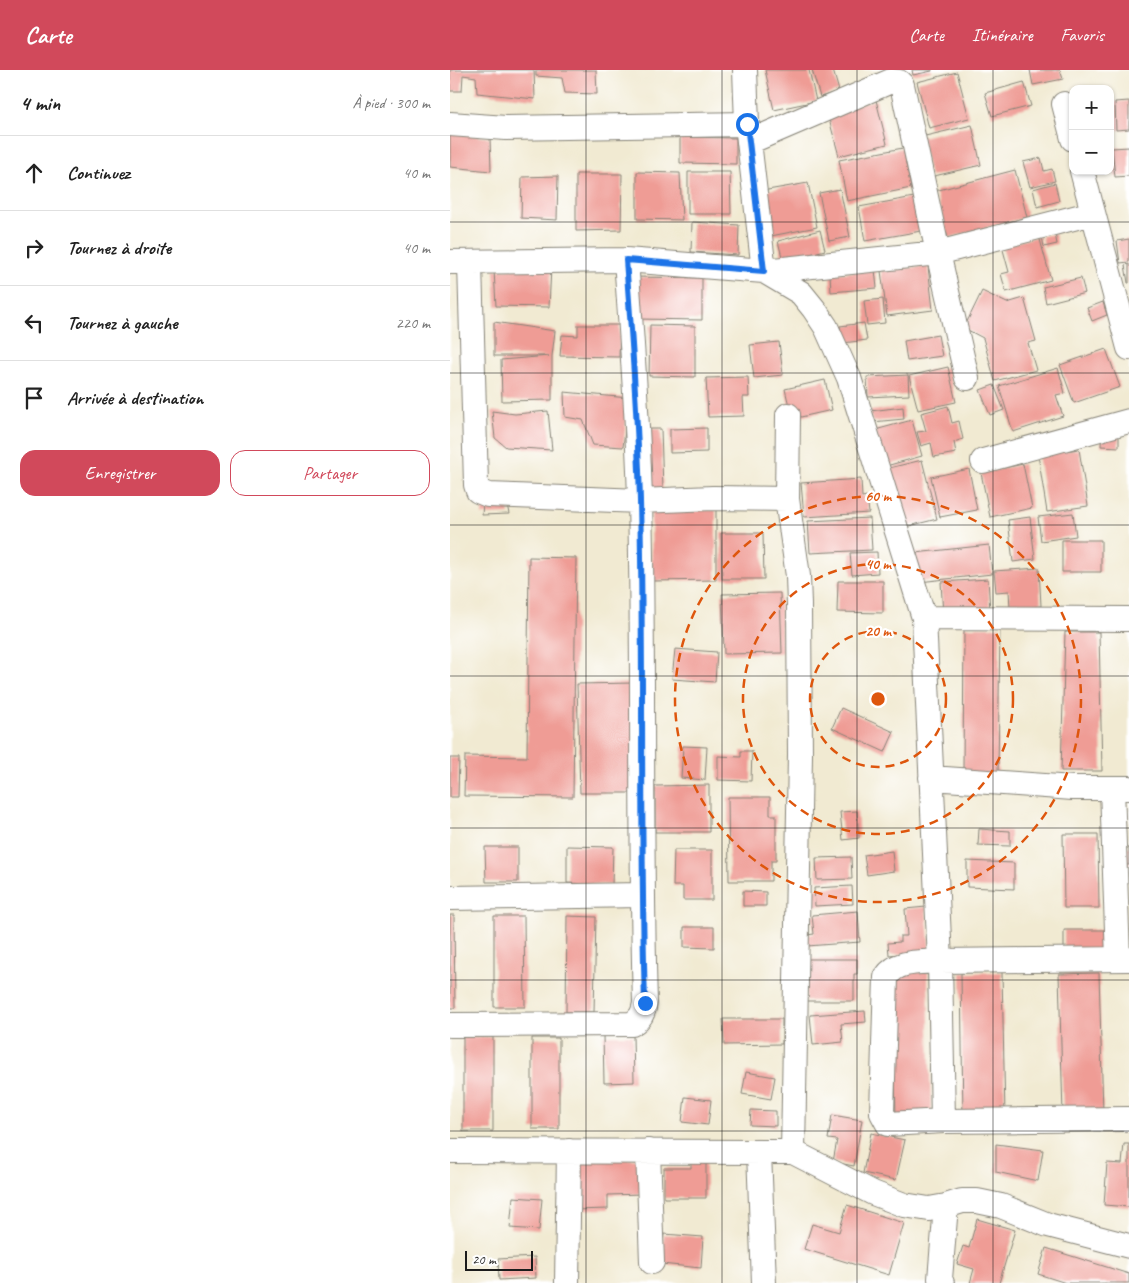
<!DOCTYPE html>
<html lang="fr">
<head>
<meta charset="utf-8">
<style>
	:root { --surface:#fff; --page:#f2f2f2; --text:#222; --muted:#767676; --line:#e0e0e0; --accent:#d1495b }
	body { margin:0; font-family:Caveat,sans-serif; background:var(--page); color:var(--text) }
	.controls { position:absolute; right:15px; top:15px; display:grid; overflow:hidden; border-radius:10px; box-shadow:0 1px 4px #0004 }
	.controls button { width:45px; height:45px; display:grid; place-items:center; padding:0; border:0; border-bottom:1px solid var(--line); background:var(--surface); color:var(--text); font:25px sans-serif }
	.scale { position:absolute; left:15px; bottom:12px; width:68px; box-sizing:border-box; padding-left:5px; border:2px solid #1c1c1c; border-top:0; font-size:14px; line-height:18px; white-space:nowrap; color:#1c1c1c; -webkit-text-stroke:4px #fff; paint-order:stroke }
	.stop { position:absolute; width:15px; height:15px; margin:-11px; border:4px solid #1a73e8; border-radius:50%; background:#fff }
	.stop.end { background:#1a73e8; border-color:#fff; box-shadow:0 1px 5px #0008 }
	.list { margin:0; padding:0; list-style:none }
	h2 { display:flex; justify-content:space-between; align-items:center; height:65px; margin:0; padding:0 20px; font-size:21px }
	h2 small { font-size:16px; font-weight:400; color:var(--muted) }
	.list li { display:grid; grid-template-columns:32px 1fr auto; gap:15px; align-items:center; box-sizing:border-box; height:75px; padding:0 20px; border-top:1px solid var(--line) }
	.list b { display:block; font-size:19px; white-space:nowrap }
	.list em { font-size:16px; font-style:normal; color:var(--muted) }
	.actions { display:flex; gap:10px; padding:15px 20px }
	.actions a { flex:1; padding:11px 0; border:1px solid var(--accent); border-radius:15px; text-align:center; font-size:18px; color:var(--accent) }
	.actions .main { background:var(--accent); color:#fff }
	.icon { flex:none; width:28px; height:28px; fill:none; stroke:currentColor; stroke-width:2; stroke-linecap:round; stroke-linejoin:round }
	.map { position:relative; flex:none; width:679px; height:1213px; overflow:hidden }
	header { display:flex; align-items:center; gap:30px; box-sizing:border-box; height:70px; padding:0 25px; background:var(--accent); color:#fff }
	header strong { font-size:24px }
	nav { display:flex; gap:28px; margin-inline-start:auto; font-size:18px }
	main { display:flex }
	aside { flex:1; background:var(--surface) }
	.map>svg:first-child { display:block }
	.building { fill:#ef9c95 }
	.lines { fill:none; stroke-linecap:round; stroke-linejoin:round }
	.street-casing { stroke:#868377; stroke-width:26 }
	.street { stroke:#fff; stroke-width:24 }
	.route { stroke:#1a73e8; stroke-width:6 }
	.grid { fill:none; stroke:#1c1c1c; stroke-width:1; stroke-opacity:0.55 }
	.ring { fill:none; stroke:#de560d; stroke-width:2.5; stroke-dasharray:9 6 }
	.centre { fill:#de560d; stroke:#fff; stroke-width:2.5 }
	.ring-label { font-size:15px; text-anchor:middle; font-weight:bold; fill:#de560d; stroke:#fff; stroke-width:4.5; stroke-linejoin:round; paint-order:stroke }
</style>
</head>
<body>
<header>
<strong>Carte</strong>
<nav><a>Carte</a><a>Itinéraire</a><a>Favoris</a></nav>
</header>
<main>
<aside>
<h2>4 min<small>À pied · 300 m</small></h2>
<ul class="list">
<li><svg class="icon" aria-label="ahead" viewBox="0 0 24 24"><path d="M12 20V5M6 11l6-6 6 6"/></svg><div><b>Continuez</b></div><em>40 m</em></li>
<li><svg class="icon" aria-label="right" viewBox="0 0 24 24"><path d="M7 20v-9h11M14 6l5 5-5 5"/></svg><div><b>Tournez à droite</b></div><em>40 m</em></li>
<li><svg class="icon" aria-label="left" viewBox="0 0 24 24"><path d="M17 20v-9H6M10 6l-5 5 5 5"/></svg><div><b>Tournez à gauche</b></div><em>220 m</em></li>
<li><svg class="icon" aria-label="arrive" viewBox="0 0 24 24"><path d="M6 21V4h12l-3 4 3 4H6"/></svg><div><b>Arrivée à destination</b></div></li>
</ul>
<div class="actions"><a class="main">Enregistrer</a><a>Partager</a></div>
</aside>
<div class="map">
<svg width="679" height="1213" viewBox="0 0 679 1213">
	<rect width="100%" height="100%" fill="#fff"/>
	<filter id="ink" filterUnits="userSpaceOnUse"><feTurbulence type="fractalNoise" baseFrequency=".02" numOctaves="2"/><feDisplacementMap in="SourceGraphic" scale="10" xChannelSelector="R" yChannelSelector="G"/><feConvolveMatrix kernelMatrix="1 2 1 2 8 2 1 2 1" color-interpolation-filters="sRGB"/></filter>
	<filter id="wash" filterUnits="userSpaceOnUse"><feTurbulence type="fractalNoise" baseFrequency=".0096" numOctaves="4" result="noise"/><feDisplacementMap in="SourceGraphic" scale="20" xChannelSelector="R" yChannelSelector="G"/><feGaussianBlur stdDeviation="1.12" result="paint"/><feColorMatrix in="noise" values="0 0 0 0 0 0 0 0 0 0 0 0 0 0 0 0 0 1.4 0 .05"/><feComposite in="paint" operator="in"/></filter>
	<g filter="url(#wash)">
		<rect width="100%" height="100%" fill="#f1ead2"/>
		<g id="blocks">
			<path class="building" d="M 0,0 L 84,0 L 85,29 L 27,23 L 26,7 L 13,5 L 12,21 L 0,21 Z
				M 86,0 L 146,0 L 147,24 L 115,23 L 112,8 L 86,6 Z
				M 315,0 L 359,0 L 366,31 L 324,40 Z
				M 362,0 L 383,0 L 389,21 L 370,27 Z
				M 462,0 L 482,0 L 482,1 L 463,5 Z
				M 580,0 L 610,0 L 613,9 L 583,15 Z
				M 507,2 L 519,48 L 479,58 L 467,12 Z
				M 574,12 L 581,36 L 542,46 L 535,23 Z
				M 426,30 L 437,74 L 389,86 L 377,42 Z
				M 679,31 L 679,59 L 666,60 L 665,32 Z
				M 522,55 L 531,95 L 480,107 L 471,67 Z
				M 0,62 L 40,68 L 41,101 L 0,97 Z
				M 230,67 L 286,68 L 286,94 L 230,93 Z
				M 679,77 L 679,106 L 665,107 L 662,78 Z
				M 453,78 L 461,118 L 397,131 L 389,90 Z
				M 591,88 L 594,101 L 602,99 L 605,111 L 580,117 L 573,92 Z
				M 565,100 L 577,147 L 498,168 L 485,121 Z
				M 187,102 L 230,103 L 232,150 L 187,149 Z
				M 238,102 L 280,102 L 281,144 L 238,144 Z
				M 126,104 L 172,104 L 171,160 L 126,161 Z
				M 108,106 L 107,150 L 71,148 L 72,107 Z
				M 358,113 L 367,157 L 321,166 L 312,121 Z
				M 605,113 L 609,131 L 587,137 L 583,119 Z
				M 390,119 L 400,167 L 379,171 L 369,123 Z
				M 464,127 L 471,161 L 415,171 L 409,137 Z
				M 242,152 L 289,155 L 288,185 L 241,182 Z
				M 370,160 L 375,180 L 333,191 L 328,171 Z
				M 605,164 L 607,174 L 594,177 L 592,166 Z
				M 589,166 L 601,210 L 556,222 L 551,204 L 559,202 L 552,176 Z
				M 679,169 L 679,192 L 670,193 L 667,171 Z
				M 679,194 L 679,213 L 678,213 L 675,195 Z
				M 478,196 L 483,240 L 437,246 L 431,201 Z
				M 101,198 L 99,237 L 46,236 L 44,200 Z
				M 425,200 L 427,218 L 381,222 L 380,204 Z
				M 186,207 L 252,208 L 252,250 L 186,249 Z
				M 631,208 L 635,223 L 596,233 L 593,217 Z
				M 532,221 L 557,233 L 574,228 L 586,271 L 578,273 L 586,300 L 545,311 L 533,268 L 514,258 Z
				M 433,229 L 435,253 L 417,255 L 414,231 Z
				M 653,232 L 657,245 L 642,251 L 637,238 Z
				M 44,252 L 105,261 L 102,286 L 102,330 L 52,331 L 51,290 L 99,286 L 44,286 Z
				M 414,253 L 417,270 L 393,273 L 390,256 Z
				M 128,255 L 170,255 L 169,287 L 110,286 L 112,265 L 128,266 Z
				M 200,255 L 245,256 L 245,307 L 199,306 Z
				M 488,265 L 492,286 L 457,291 L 454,271 Z
				M 329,272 L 333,305 L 304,308 L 300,275 Z
				M 656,279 L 670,317 L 624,333 L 610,295 Z
				M 498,297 L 506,332 L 468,340 L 459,306 Z
				M 608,298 L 615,323 L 606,325 L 613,346 L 563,362 L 549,316 Z
				M 458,305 L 459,325 L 418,327 L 417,307 Z
				M 298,307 L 299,327 L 293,327 L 294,346 L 258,347 L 256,308 Z
				M 375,310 L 382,340 L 342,349 L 335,319 Z
				M 544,315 L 554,340 L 540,345 L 530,320 Z
				M 114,322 L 179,328 L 173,377 L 143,375 L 133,350 L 115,347 Z
				M 498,336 L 502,353 L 509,351 L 513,369 L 504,372 L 506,383 L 484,387 L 481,373 L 471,376 L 467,362 L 476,361 L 471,343 Z
				M 453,337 L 454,349 L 422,352 L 420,341 Z
				M 42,341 L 65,344 L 98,341 L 102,380 L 56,377 L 45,368 Z
				M 462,350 L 472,386 L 436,396 L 425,360 Z
				M 257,358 L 257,382 L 220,383 L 220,359 Z
				M 193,359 L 211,359 L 213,419 L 194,419 Z
				M 652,359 L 669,359 L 669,377 L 651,376 Z
				M 629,379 L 638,436 L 597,442 L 588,385 Z
				M 472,390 L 487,449 L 451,458 L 435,399 Z
				M 573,394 L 582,438 L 540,447 L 531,403 Z
				M 519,399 L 527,440 L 490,447 L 481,407 Z
				M 411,409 L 412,427 L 417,426 L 419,443 L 354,447 L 351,413 Z
				M 33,433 L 57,434 L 59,444 L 32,445 Z
				M 201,440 L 266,440 L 266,510 L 202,511 Z
				M 623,443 L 626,466 L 591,471 L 588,447 Z
				M 580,447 L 585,489 L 563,492 L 558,450 Z
				M 420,448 L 422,480 L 360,483 L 358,451 Z
				M 271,463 L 313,463 L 314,509 L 272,509 Z
				M 612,470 L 651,470 L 651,502 L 612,502 Z
				M 539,475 L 542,504 L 469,512 L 465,483 Z
				M 427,482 L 428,503 L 402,505 L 400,483 Z
				M 79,487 L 126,488 L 123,727 L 14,726 L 15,686 L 77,687 Z
				M 589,498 L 591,536 L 560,538 L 559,521 L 546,522 L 544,501 Z
				M 538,509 L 540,541 L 493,545 L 491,512 Z
				M 388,511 L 433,511 L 433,543 L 387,542 Z
				M 330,523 L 332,583 L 274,584 L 272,524 Z
				M 514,557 L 550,557 L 548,704 L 513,703 Z
				M 615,562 L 649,562 L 652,701 L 611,701 Z
				M 225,579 L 267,582 L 265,612 L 222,609 Z
				M 184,613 L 186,723 L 130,723 L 127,614 Z
				M 391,638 L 444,662 L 435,682 L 382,658 Z
				M 233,676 L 257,677 L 255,710 L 231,708 Z
				M 291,681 L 302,681 L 301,711 L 268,710 L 268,686 L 291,687 Z
				M 0,688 L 9,688 L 8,727 L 0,727 Z
				M 259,715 L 259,762 L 205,762 L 205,716 Z
				M 278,727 L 320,727 L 320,745 L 326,745 L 326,791 L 321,791 L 321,811 L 279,811 Z
				M 407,741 L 409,768 L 393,770 L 390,742 Z
				M 529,759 L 560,761 L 560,776 L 528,775 Z
				M 613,764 L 648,764 L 649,838 L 614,838 Z
				M 117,776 L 163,777 L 162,815 L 117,813 Z
				M 35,777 L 68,777 L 68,812 L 36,812 Z
				M 675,778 L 679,778 L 679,795 L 675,795 Z
				M 224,780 L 262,780 L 262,830 L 233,830 L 233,816 L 223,816 Z
				M 442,781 L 444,801 L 417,805 L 414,785 Z
				M 401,787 L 402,809 L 367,810 L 366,788 Z
				M 517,791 L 564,793 L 564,819 L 517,817 Z
				M 402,816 L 403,834 L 365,836 L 364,818 Z
				M 293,821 L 316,822 L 316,836 L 293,836 Z
				M 476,837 L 480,882 L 439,885 L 438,873 L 450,872 L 450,866 L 457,866 L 455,839 Z
				M 408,841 L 410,872 L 357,876 L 357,865 L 364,864 L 362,845 Z
				M 0,845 L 4,845 L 5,938 L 0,938 Z
				M 44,846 L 74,846 L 75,937 L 44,937 Z
				M 117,846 L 146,847 L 144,942 L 116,942 Z
				M 234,857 L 264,857 L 264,878 L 234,877 Z
				M 614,860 L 658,860 L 659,884 L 614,884 Z
				M 356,889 L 407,889 L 407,904 L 404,904 L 404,931 L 356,931 Z
				M 443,902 L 478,902 L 481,1047 L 446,1048 Z
				M 552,902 L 555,1046 L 513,1047 L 511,903 Z
				M 649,903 L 653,1043 L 613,1045 L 609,904 Z
				M 415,941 L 416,952 L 391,954 L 393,972 L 363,975 L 360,945 Z
				M 273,949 L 332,949 L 332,974 L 274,975 Z
				M 153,965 L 183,965 L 184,1012 L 154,1013 Z
				M 13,967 L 43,967 L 43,1061 L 13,1061 Z
				M 82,968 L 109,968 L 109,1059 L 82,1059 Z
				M 296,1002 L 325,1007 L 321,1029 L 292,1024 Z
				M 235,1027 L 261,1030 L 258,1055 L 232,1052 Z
				M 301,1040 L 326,1041 L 326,1056 L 300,1055 Z
				M 382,1045 L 412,1050 L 404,1096 L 383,1092 L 387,1070 L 378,1069 Z
				M 421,1063 L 455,1070 L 446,1110 L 413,1103 Z
				M 546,1074 L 593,1080 L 588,1111 L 546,1102 Z
				M 674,1074 L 679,1074 L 679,1137 L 654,1135 L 657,1093 L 672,1094 Z
				M 256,1085 L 256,1128 L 214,1128 L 214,1098 L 241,1098 L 241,1086 Z
				M 191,1089 L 192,1124 L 158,1125 L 158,1139 L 124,1140 L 123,1090 Z
				M 63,1127 L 92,1129 L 89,1160 L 60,1158 Z
				M 397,1135 L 454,1153 L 439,1205 L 354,1179 L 362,1154 L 389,1162 Z
				M 527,1149 L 565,1160 L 549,1213 L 520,1213 L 524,1199 L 507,1194 L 513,1176 L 519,1178 Z
				M 214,1164 L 253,1167 L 251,1198 L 211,1194 Z
				M 596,1178 L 679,1204 L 679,1213 L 616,1213 L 588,1204 Z
				M 85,1187 L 86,1208 L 49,1210 L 48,1189 Z"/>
		</g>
	</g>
	<g filter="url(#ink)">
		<use href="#blocks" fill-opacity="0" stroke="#868377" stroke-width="1"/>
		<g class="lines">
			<g class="street-casing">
				<path id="street" d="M 295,0 L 297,54 L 314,201 L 351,223 L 364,239 L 376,257 L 399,308 L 474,548
					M 614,34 L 623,69
					M 0,54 L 56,58 L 297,54
					M 299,72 L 441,11 L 449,12 L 452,15 L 488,183 L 517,308
					M 632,101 L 679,278
					M 0,192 L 176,190 L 314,201 L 488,183 L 643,143
					M 20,193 L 26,415 L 28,421 L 38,425 L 190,431 L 263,428 L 337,429
					M 338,345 L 337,429 L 348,506 L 349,535 L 350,685 L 343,1082
					M 533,391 L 679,351
					M 679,549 L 474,548 L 490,891 C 471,893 448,889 436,907 L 432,1043 L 438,1054 L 493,1051 L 679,1049
					M 481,708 L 623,718 L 679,718
					M 662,718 L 668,889
					M 0,828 L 192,825
					M 0,955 L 182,954 C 191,948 193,944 195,933 C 190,766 194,598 190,431 C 188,351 182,270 176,190
					M 493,1051 L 490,891 L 679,889
					M 0,1081 L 343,1082 L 423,1123 L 454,1135 L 479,1139 L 496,1136 L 512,1131 L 527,1131 L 551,1136 L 598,1155 L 679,1176
					M 198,1081 L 202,1192
					M 309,1082 L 314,1213
					M 117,1213 L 119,1081
					M 492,1213 L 490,1209 L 496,1136"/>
			</g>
			<use href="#street" class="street"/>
		</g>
	</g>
	<g class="lines" filter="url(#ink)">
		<path class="route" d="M 195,933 C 190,766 194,598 190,431 C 188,351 182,270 176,190 L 314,201 L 297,54"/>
	</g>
	<path class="grid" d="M 136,0 L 136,1213M 272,0 L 272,1213M 407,0 L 407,1213M 543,0 L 543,1213M 0,152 L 679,152M 0,303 L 679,303M 0,455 L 679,455M 0,606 L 679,606M 0,758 L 679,758M 0,910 L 679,910M 0,1061 L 679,1061"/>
	<g class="ring">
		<circle cx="428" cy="629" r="68"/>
		<circle cx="428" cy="629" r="135"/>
		<circle cx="428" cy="629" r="203"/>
	</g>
	<circle cx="428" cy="629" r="8" class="centre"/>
	<g class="ring-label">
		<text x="428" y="431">60 m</text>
		<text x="428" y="499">40 m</text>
		<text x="428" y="566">20 m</text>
	</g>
</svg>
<div class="controls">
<button>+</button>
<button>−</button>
</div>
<div class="scale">20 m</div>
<div class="stop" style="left:297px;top:54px"></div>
<div class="stop end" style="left:195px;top:933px"></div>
</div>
</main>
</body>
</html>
